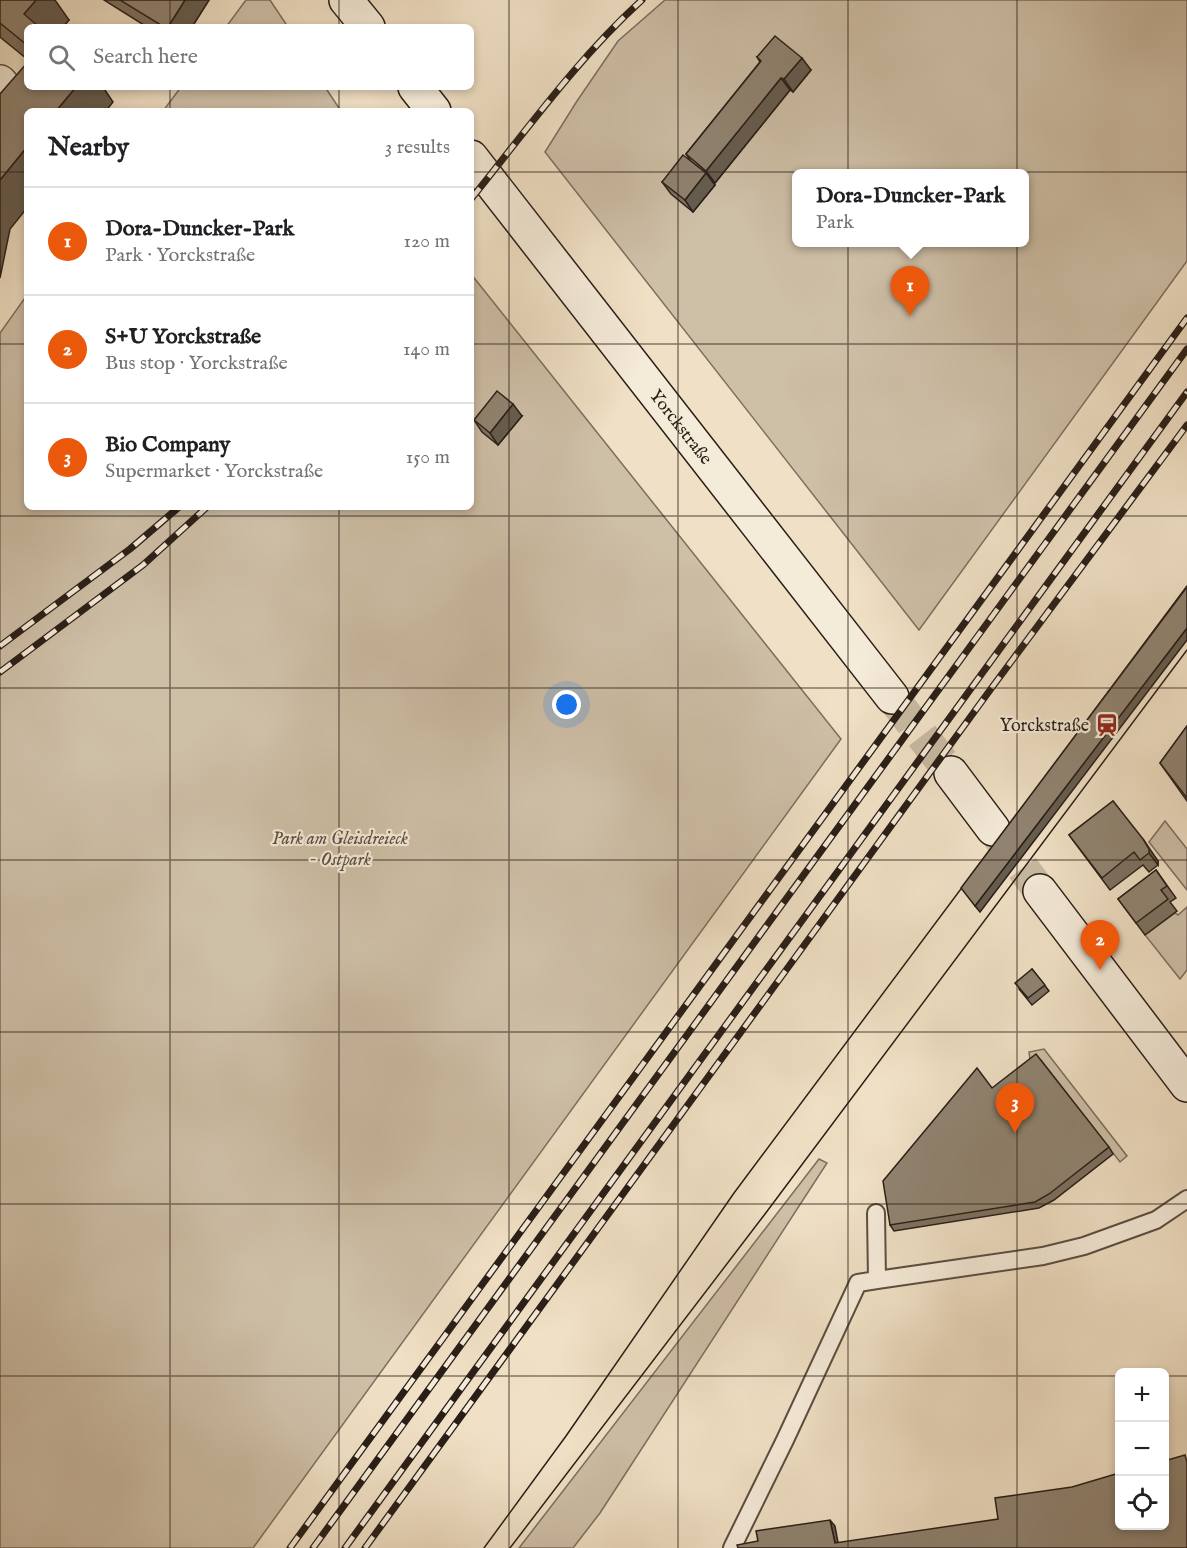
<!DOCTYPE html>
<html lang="en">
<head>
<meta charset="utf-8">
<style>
	:root { --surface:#fff; --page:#f2f2f2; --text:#202124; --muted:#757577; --line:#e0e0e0; --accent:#ea580c }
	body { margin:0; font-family:"IM FELL English",serif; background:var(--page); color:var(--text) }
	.controls { position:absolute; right:18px; bottom:18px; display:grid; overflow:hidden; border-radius:9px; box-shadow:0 3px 9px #0003 }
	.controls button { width:54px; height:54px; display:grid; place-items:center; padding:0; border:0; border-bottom:2px solid var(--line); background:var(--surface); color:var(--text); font:30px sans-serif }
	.you { position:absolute; left:567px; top:705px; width:21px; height:21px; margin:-15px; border:4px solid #fff; border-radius:50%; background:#1a73e8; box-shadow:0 0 0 9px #1a73e833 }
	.badge { display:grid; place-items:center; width:39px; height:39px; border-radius:50%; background:var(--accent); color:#fff; font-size:20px; font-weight:700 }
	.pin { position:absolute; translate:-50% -50px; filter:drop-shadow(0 2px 3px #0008) }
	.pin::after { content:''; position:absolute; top:32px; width:21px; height:18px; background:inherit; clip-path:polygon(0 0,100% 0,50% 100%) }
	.popup { position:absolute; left:792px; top:169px; width:237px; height:78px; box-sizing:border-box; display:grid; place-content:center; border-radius:9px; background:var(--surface); filter:drop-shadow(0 2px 4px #0005); font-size:20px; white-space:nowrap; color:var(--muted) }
	.popup b { font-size:22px; color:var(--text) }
	.popup::after { content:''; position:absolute; left:50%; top:100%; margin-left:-12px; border:12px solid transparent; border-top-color:var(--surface) }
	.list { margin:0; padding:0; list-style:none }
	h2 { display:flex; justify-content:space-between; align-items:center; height:78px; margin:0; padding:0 24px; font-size:26px }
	h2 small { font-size:20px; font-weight:400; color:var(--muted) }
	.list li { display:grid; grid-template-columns:39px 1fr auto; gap:18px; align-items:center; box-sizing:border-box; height:108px; padding:0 24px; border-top:2px solid var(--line) }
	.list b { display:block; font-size:22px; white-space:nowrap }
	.list p { margin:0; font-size:20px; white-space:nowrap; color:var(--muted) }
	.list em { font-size:20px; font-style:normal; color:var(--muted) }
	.icon { flex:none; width:33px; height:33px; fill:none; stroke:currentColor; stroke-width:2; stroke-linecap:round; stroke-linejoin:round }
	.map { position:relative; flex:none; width:1187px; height:1548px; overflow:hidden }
	.search { position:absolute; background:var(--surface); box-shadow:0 3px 9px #0003; left:24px; top:24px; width:450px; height:66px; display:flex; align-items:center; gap:15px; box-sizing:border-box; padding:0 21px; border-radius:9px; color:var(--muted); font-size:22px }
	.panel { position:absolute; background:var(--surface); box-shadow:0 3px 9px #0003; left:24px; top:108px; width:450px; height:402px; border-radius:9px }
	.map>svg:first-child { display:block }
	.green { fill:#cebfa7; stroke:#7c6e5f; stroke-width:1.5; fill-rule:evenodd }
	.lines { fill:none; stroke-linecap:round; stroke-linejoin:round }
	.secondary-tunnel { stroke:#c8b9a2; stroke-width:33; stroke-dasharray:33 16; stroke-linecap:butt }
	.lane-casing { stroke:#5b4e42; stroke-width:20 }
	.street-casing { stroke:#5b4e42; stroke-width:36 }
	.secondary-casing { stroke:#291e17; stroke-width:36 }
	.lane { stroke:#f5ebd9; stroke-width:16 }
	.street { stroke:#f5ebd9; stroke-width:33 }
	.secondary { stroke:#f5ebd9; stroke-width:33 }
	.tram { stroke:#291e17; stroke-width:1.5 }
	.rail-casing { stroke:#291e17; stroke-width:7 }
	.rail { stroke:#f5ebd9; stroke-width:4.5; stroke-dasharray:14; stroke-linecap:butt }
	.wall { fill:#7c7161; stroke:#291e17; stroke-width:1.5 }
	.shaded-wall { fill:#655c4f; stroke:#291e17; stroke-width:1.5 }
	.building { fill:#908371; stroke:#291e17; stroke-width:1.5 }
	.grid { fill:none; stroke:#291e17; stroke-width:1.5; stroke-opacity:0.55 }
	.labels { text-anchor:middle; stroke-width:4.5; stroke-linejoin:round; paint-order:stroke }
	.street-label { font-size:18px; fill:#291e17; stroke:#f5ebd9 }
	.poi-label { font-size:18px; fill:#291e17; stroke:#f5ebd9; text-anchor:end }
	.park-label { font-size:18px; font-style:italic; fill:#5b4e42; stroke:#f5ebd9 }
</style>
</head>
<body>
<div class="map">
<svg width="1187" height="1548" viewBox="0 0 1187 1548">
	<rect width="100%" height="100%" fill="#f0e0c5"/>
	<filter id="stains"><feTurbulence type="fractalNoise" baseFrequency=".00333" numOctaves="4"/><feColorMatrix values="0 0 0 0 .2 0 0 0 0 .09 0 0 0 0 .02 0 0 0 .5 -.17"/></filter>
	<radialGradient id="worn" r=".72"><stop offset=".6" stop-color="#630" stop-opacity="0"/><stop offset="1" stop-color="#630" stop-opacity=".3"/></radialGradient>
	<path class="green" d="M 246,0 L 270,0 L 288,27 L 226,27 Z
		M 665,0 L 1187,0 L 1187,261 L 919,630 L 545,152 L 577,101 L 618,41 ZM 796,174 L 1024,174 L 1024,242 L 796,242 Z
		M 181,87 L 325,87 L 341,111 L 163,111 Z
		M 471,274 L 841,739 L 253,1548 L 0,1548 L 0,333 L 27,295 L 27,507 L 471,507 Z
		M 1165,821 L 1187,849 L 1187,890 L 1149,842 Z
		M 1187,907 L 1187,970 L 1180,979 L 1145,935 L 1175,913 L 1178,915 Z
		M 1044,1049 L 1127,1156 L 1120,1162 L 1041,1060 L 1030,1059 L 1029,1052 Z
		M 819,1159 L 827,1163 L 600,1513 L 573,1548 L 519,1548 Z"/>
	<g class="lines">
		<path class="secondary-tunnel" d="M 892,697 L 951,773
			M 993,829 L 1040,891"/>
		<g class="lane-casing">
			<path id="lane" d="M 876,1213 L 877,1280 L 1043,1256 L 1084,1246 L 1156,1220 L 1187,1199
				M 732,1548 L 785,1440 L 858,1283 L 877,1280"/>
		</g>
		<g class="street-casing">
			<path id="street" d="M 0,82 L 6,89 L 0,93"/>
		</g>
		<g class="secondary-casing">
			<g id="secondary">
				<path d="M 346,0 L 368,27"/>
				<path d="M 415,87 L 434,111"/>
				<path id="s1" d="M 471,157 L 892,697"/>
				<path d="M 951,773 L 993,829"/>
				<path d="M 1040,891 L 1187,1085"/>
			</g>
		</g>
		<use href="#lane" class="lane"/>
		<use href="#street" class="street"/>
		<use href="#secondary" class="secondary"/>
		<path class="tram" d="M 484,1548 L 566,1436 L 734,1193 L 1187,586
			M 510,1548 L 765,1214 L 1187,650"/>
		<g class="rail-casing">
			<path id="rail" d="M 471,199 C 526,131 577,59 642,0
				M 0,646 L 130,549 L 179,507
				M 0,672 L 143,565 L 207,507
				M 290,1548 L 1187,318
				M 313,1548 L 1187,349
				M 345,1548 L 1187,392
				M 365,1548 L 993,686 L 1187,425"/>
		</g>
		<use href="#rail" class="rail"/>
	</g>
	<path class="wall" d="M 0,0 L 69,20 L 63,27 L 27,27 L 27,59 L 0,37 Z
		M 104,0 L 209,0 L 192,27 L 147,27 Z
		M 757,57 L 811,70 L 793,92 L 790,90 L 715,183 L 711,180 L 715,185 L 693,212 L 671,194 L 662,182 L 690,160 L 686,154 L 760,62 Z
		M 522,416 L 498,445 L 482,432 L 474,420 Z
		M 1187,726 L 1187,801 L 1160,763 Z
		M 1113,801 L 1158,861 L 1158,865 L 1149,872 L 1143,865 L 1110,890 L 1069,835 Z
		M 1156,870 L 1176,898 L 1170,902 L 1177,911 L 1145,935 L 1118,899 Z
		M 1032,969 L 1049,991 L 1032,1005 L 1019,989 Z
		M 992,1088 L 1109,1147 L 1113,1154 L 1054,1200 L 1039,1208 L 894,1231 L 890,1225 Z"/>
	<path class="shaded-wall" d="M 36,0 L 55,0 L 69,20 L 63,27 L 33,27 L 24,14 Z
		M 185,0 L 209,0 L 192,27 L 168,27 Z
		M 802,58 L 811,70 L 793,92 L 784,79 Z
		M 781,78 L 790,90 L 715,183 L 706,171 Z
		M 76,87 L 103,87 L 113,102 L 106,111 L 56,111 Z
		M 27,147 L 27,208 L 10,229 L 0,278 L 0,180 Z
		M 706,173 L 715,185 L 693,212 L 685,200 Z
		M 513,404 L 522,416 L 498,445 L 490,433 Z
		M 1187,628 L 1187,640 L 980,912 L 975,906 Z
		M 1143,839 L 1158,861 L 1158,865 L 1149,853 Z
		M 830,1520 L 835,1526 L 839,1548 L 835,1543 Z"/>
	<path class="building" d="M 0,0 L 36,0 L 24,14 L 39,27 L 27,27 L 27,45 L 0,23 Z
		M 120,0 L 185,0 L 168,27 L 164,27 Z
		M 775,36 L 802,58 L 784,79 L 781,78 L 706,171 L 686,154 L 761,61 L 757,57 Z
		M 27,63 L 27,87 L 76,87 L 56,111 L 27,111 L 27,147 L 0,180 L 0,94 Z
		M 683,155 L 706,173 L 685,200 L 662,182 Z
		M 497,391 L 513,404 L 490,433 L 474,420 Z
		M 1187,587 L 1187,628 L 975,906 L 961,888 Z
		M 1187,726 L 1187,798 L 1160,763 Z
		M 1113,801 L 1143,839 L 1149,849 L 1149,853 L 1140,860 L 1134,852 L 1102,878 L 1069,835 Z
		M 1156,870 L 1167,886 L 1161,890 L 1168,899 L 1136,923 L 1118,899 Z
		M 1032,969 L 1045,985 L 1028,998 L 1015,983 Z
		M 1036,1054 L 1109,1147 L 1049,1194 L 1035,1202 L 890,1225 L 883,1181 L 977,1068 L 992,1088 Z
		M 1185,1455 L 1187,1462 L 1187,1548 L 738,1548 L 737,1545 L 758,1541 L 756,1531 L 830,1520 L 835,1543 L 998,1519 L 995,1498 L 1072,1487 L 1119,1473 L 1119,1526 L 1164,1526 L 1164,1461 Z"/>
	<path class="grid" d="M 170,0 L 170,27M 339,0 L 339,27M 509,0 L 509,1548M 678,0 L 678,1548M 848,0 L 848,1548M 1017,0 L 1017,1548M 170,87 L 170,111M 339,87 L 339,111M 0,172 L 27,172M 471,172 L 1187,172M 0,344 L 27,344M 471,344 L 1187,344M 170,507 L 170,1548M 339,507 L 339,1548M 0,516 L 1187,516M 0,688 L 1187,688M 0,860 L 1187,860M 0,1032 L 1187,1032M 0,1204 L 1187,1204M 0,1376 L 1120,1376M 1164,1376 L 1187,1376"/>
	<defs>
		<g id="station-bare" transform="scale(1.8)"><path d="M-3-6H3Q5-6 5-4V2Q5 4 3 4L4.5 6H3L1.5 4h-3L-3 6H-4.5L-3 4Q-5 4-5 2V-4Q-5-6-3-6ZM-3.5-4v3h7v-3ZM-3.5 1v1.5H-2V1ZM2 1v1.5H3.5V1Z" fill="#8f2418" stroke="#f5ebd9" stroke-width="2.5" paint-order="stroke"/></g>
	</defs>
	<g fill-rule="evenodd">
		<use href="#station-bare" x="1107" y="725"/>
	</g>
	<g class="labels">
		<g class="street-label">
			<text dy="6" stroke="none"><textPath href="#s1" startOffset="342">Yorckstraße</textPath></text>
		</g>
		<g class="poi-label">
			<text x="1089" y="731">Yorckstraße</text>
		</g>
		<g class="park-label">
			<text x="340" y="844">Park am Gleisdreieck<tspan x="340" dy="21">- Ostpark</tspan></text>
		</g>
	</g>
	<rect width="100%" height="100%" filter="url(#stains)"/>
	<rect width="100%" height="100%" fill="url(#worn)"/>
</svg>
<div class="controls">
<button>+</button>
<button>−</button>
<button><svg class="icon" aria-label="locate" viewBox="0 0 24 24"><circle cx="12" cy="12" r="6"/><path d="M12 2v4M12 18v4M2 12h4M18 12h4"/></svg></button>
</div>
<div class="you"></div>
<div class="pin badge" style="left:910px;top:316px">1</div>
<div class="popup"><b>Dora-Duncker-Park</b>Park</div>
<div class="pin badge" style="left:1100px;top:970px">2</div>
<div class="pin badge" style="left:1015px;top:1133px">3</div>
<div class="search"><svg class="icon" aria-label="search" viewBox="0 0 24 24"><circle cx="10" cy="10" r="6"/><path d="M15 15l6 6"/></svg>Search here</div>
<section class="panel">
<h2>Nearby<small>3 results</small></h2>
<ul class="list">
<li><span class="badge">1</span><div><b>Dora-Duncker-Park</b><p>Park · Yorckstraße</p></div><em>120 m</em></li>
<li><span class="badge">2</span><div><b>S+U Yorckstraße</b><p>Bus stop · Yorckstraße</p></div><em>140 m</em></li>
<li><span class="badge">3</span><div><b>Bio Company</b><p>Supermarket · Yorckstraße</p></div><em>150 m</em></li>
</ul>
</section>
</div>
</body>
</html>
